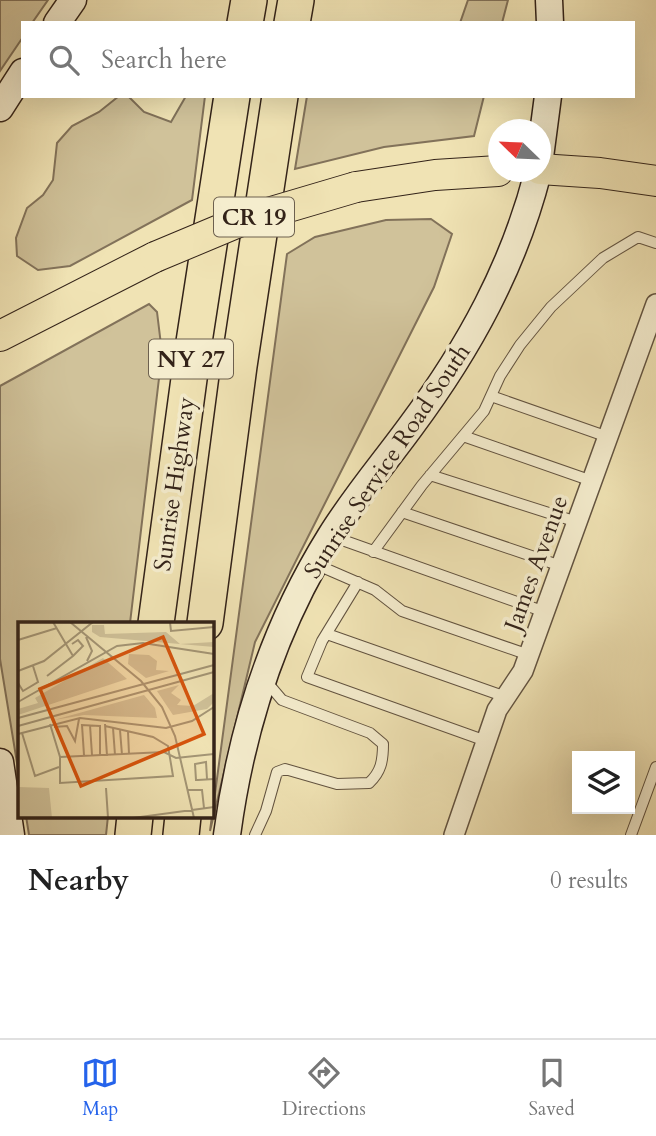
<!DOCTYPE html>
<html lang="en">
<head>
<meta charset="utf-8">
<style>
	:root { --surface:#fff; --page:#f6f6f6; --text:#222; --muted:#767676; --line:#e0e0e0; --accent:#2563eb }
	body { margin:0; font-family:Cardo,serif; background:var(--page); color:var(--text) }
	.controls { position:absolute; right:21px; bottom:21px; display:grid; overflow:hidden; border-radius:0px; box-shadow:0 7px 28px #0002 }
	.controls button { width:63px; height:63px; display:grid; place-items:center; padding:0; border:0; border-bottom:2px solid var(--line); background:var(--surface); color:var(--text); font:35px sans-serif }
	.compass { position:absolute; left:488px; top:119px; width:63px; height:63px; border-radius:50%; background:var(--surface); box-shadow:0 7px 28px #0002; rotate:293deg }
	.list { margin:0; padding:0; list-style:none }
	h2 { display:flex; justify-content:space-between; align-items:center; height:91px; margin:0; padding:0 28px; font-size:30px }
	h2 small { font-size:23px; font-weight:400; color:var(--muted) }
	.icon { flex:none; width:38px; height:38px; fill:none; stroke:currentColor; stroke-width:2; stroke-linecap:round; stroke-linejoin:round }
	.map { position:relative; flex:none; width:656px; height:835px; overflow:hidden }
	.search { position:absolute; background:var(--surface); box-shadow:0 7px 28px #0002; left:21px; right:21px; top:21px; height:77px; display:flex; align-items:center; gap:18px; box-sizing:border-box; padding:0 24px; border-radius:0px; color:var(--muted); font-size:26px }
	.sheet { height:203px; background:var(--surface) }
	nav { display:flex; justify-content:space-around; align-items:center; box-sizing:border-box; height:98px; border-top:2px solid var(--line); background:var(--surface); font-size:19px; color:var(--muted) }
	nav a { display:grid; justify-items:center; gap:4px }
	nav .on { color:var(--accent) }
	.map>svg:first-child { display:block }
	.green { fill:#d0c29a; stroke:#82725a; stroke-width:2 }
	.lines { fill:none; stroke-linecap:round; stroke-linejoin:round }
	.lane-casing { stroke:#625340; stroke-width:12 }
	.street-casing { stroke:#625340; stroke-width:22 }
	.secondary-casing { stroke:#332319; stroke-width:29 }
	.primary-casing { stroke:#332319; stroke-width:32 }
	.highway-casing { stroke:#332319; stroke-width:38 }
	.lane { stroke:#f5edce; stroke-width:10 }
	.street { stroke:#f5edce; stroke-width:19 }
	.secondary { stroke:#f5edce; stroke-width:26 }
	.primary { stroke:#f0e3b4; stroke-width:30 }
	.highway { stroke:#f0e3b4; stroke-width:35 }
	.primary-bridge-casing { stroke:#332319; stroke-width:32; stroke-linecap:butt }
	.primary-bridge { stroke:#f0e3b4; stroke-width:30 }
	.labels { text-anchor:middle; stroke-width:7; stroke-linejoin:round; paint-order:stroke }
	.shield { fill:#f5edce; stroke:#6d604f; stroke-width:2 }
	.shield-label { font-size:23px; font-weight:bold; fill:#332319 }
	.street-label { font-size:24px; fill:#332319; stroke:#f5edce }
	.inset-road { fill:none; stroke:#a49676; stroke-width:2 }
	.view { fill:#d6540d; fill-opacity:0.15; stroke:#d6540d; stroke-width:3.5 }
	.inset-edge { fill:none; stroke:#332319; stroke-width:3.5 }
</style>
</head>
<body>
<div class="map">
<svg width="656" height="835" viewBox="0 0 656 835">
	<rect width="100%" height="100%" fill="#f0e3b4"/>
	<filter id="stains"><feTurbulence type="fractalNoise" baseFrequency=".00286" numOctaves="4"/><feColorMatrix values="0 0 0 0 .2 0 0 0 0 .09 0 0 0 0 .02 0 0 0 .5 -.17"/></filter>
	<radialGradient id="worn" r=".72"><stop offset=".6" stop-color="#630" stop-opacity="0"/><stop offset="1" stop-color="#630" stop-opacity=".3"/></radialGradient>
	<path class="green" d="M 0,0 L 48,0 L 32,23 L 23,23 L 23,37 L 0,71 Z
		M 468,0 L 508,0 L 502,23 L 460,23 Z
		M 119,96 L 128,96 L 144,112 L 171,122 L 186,96 L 205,96 L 192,200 L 70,266 L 38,270 L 17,256 L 16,238 L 27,208 L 43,195 L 53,180 L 57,143 L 72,126 L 99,112 Z
		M 307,96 L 484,96 L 474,136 L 384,147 L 295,169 Z
		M 431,219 L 452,234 L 434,287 L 255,642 L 210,831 L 287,254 L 315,237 L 386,220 Z
		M 149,304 L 157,312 L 162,353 L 130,623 L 19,623 L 19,775 L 0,659 L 0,386 Z
		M 26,816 L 108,816 L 106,835 L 29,835 Z"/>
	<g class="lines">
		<g class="lane-casing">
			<path id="lane" d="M 491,396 L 608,437
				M 463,436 L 592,481
				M 430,475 L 577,522
				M 402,512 L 561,566
				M 331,536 L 545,612
				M 373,552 L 422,485 L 484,411 L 500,376 L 520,345 L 551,307 L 603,258 L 638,237 L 656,243
				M 315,564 L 375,590 L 402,611 L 529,655
				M 358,582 L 322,641 L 307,677 L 486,741
				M 327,634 L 506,697
				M 255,835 L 266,811 L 277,772 L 285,769 L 337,784 L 369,783 C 381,772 383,761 383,744 L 370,733 L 282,700 L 265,680
				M 631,835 L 656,767"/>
		</g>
		<g class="street-casing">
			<path id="street" d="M 454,835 L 497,710 L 523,671 L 656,304"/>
		</g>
		<g class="secondary-casing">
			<path id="secondary" d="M 549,0 L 550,23
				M 57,23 L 73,0
				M 0,108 L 23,72
				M 540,157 L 548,96
				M 0,762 L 11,835
				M 227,835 C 241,730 274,627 330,537 C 354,498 384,463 411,426 C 469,348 514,266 538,172"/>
		</g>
		<g class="primary-casing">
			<path id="primary" d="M 540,169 L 600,173 L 656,181
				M 356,187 L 435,175 L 498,171
				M 0,336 L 155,257"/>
		</g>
		<g class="highway-casing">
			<path id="highway" d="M 245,23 L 249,0
				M 292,23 L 296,0
				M 156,623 L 194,342 L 232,96
				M 205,623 L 239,366 L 280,96
				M 133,835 L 135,816
				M 181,835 L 183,816"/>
		</g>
		<use href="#lane" class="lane"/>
		<use href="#street" class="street"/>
		<use href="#secondary" class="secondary"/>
		<use href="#primary" class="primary"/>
		<use href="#highway" class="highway"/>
		<g class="primary-bridge-casing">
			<path id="primary-bridge" d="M 155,257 L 241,221 L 356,187"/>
		</g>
		<use href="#primary-bridge" class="primary-bridge"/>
	</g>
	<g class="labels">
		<g class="shield">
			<rect x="214" y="197.5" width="80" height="39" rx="5"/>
			<rect x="149" y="339.5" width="84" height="39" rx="5"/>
		</g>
		<g class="shield-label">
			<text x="254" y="225">CR 19</text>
			<text x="191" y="367">NY 27</text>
		</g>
		<g class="street-label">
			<text transform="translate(387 461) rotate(-56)" y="8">Sunrise Service Road South</text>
			<text transform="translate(174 484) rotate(-82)" y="8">Sunrise Highway</text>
			<text transform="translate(536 563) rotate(-70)" y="8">James Avenue</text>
		</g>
	</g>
	<g transform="translate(18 622)">
		<rect width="196" height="196" fill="#f0e3b4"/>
		<path d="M 74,3 L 86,3 L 87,12 L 148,10 L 162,22 L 196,20 L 196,25 L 82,15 L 74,10 ZM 111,32 L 131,33 L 139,39 L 138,48 L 151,49 L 128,56 L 110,42 ZM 85,36 L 109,57 L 0,93 L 0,87 L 20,81 L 17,76 ZM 161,63 L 153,71 L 163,78 L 159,83 L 175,84 L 196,71 L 196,80 L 189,87 L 155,93 L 139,69 ZM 126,73 L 137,86 L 139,96 L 66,93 L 36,98 ZM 0,165 L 31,166 L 34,196 L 0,196 Z" fill="#d0c29a"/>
		<path class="inset-road" d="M 52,0 L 123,59 L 144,85 L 157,114 L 176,196M 152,0 L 153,9 L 196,5M 68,15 L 74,29 L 69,39M 0,18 L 39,6M 54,22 L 60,18 L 65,24 L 55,34M 0,49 L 26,39 L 75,0M 29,54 L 55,34 L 35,0M 0,61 L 5,69 L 20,60 L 15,44M 0,80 L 99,24 L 125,21 L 196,32M 0,96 L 196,43M 32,102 L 42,135 L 42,161 L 155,154 L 150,124 L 135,115 L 87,104M 87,102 L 89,134M 72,103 L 74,133M 82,103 L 82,134M 0,104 L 196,50M 36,105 L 49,104 L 57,119 L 61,97M 95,106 L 97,133M 102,108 L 104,133M 110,110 L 111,132M 4,111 L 17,154 L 41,145M 0,112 L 62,96 L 148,106 L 174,99 L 196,85M 66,133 L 64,103 L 82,104M 42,135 L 146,130 L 158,136 L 196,132M 189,157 L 188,140 L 177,142 L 178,158 L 180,158 L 196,157M 88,166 L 90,196M 170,168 L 184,168 L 186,186M 115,196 L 196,185"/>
		<path class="view" d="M 145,15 L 186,112 L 63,164 L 22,67 Z"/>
		<rect width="196" height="196" class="inset-edge"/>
	</g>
	<rect width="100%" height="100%" filter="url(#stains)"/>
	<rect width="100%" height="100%" fill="url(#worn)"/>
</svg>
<div class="controls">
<button><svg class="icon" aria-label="layers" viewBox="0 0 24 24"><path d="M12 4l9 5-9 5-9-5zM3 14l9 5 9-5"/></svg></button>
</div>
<svg class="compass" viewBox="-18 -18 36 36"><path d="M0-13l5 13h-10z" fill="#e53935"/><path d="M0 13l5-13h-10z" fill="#767676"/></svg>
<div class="search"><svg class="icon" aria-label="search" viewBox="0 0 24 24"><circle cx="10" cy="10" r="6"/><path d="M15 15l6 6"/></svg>Search here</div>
</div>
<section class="sheet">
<h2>Nearby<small>0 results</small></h2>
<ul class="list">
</ul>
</section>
<nav>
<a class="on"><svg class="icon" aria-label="map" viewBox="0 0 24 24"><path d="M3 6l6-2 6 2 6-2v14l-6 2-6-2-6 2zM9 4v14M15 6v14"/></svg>Map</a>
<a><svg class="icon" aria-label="directions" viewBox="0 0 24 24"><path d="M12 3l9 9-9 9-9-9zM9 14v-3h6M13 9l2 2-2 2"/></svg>Directions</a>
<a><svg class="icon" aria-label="saved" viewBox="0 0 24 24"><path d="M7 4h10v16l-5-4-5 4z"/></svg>Saved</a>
</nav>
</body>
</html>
